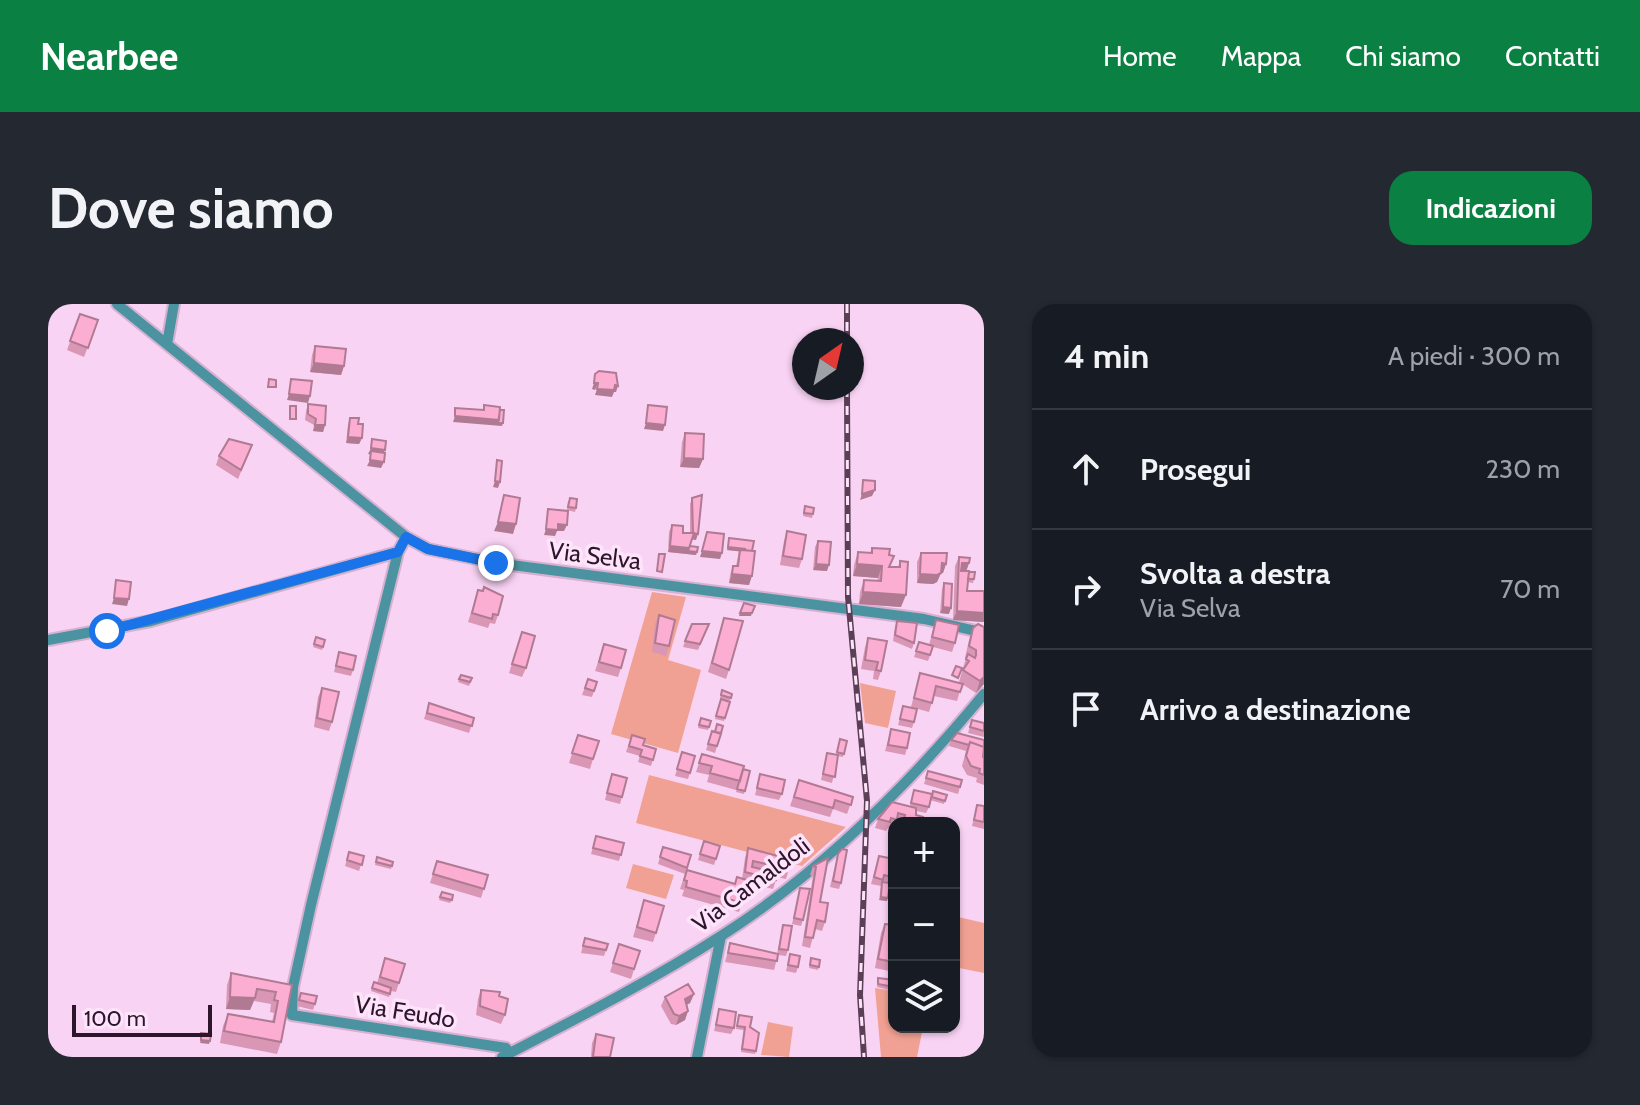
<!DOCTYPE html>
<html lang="it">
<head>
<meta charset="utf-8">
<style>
	:root { --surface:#171b24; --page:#242831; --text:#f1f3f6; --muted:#9ea1a6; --line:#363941; --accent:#0b8043 }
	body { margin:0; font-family:Cabin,sans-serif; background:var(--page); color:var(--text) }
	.controls { position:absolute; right:24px; bottom:24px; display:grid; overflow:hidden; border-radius:16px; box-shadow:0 2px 6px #0004 }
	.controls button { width:72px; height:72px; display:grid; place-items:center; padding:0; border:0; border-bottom:2px solid var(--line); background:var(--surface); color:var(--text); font:40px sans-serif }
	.compass { position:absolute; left:744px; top:24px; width:72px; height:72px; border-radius:50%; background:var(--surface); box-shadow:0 2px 6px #0004; rotate:34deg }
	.scale { position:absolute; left:24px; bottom:20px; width:140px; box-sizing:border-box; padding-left:8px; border:4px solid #2d162b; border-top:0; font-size:22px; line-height:28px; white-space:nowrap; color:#2d162b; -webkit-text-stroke:6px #fee4fb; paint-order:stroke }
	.stop { position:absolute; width:24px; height:24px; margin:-18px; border:6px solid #1a73e8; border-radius:50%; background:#fff }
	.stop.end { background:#1a73e8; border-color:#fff; box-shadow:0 2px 8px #0008 }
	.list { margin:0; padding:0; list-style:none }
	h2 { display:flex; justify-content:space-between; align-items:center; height:104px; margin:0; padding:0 32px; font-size:34px }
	h2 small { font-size:26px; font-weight:400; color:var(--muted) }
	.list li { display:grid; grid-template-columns:52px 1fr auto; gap:24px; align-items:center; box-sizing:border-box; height:120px; padding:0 32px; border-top:2px solid var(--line) }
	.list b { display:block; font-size:30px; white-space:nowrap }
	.list p { margin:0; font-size:26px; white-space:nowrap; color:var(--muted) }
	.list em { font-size:26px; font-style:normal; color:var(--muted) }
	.icon { flex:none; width:44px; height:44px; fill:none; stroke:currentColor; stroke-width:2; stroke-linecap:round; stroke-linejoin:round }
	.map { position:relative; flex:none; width:936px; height:753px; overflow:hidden; border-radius:24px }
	header { display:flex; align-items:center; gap:48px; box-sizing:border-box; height:112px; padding:0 40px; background:var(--accent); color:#fff }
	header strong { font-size:38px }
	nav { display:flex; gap:44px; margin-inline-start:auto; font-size:28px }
	.intro { display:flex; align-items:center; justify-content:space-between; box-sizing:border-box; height:192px; padding:0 48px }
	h1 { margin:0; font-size:56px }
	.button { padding:20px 36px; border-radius:24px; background:var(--accent); color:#fff; font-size:28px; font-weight:700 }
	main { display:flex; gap:48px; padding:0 48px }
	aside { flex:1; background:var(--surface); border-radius:24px; box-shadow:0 2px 6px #0004 }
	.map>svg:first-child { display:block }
	.green { fill:#f0a193 }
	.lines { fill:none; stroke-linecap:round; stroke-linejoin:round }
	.minor-casing { stroke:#d4b1d0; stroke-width:14 }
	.minor { stroke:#4b93a0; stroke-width:10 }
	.rail-casing { stroke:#5a3f57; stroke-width:6 }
	.rail { stroke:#fee4fb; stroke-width:3; stroke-dasharray:9; stroke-linecap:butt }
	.wall { fill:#d996b5 }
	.shaded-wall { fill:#b07a93 }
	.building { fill:#fcaed2; stroke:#b07a93; stroke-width:2 }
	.route { stroke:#1a73e8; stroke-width:10 }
	.labels { text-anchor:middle; stroke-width:7; stroke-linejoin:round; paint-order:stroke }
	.street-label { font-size:24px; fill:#2d162b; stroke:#fee4fb }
</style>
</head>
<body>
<header>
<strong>Nearbee</strong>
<nav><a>Home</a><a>Mappa</a><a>Chi siamo</a><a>Contatti</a></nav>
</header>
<div class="intro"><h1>Dove siamo</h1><a class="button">Indicazioni</a></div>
<main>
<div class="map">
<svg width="936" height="753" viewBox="0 0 936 753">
	<rect width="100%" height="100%" fill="#f9d3f4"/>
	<path class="green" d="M 604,288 L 638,293 L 620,356 L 653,366 L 630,449 L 563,430 Z
		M 812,379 L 848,387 L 840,424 L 817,419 Z
		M 601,471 L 798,523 L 754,562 L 588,519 Z
		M 585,560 L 626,571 L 618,595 L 578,584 Z
		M 906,612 L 936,619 L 936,669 L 906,663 Z
		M 827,684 L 846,687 L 846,723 L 875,723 L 869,753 L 833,753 Z
		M 720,718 L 745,723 L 741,753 L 713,751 Z"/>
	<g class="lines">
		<g class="minor-casing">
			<path id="minor" d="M 69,0 L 358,233 L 380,245 L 448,259 L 876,315 L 936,329
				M 119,40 L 126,0
				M 350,248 L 263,601 L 245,683 L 244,711 L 458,744 L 462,749
				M 0,336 L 103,317 L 350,248 L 358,233
				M 454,753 C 528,715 603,677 673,632 C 773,568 861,481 936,390
				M 649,753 L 673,632"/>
		</g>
		<use href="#minor" class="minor"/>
		<g class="rail-casing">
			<path id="rail" d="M 799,0 L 799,36
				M 799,84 L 800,293 L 819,497 L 812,691 L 816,753"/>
		</g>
		<use href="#rail" class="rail"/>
	</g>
	<path class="wall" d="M 32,10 L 50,16 L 36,53 L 19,46 Z
		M 267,42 L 296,62 L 293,71 L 262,68 L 264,51 Z
		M 260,100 L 277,121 L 275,128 L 265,127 L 266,121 L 257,116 L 258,107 Z
		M 302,114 L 310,120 L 314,134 L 311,140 L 298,139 L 300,120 Z
		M 637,129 L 655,155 L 651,164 L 632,163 L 634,138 Z
		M 204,141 L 190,175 L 168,161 L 171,152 Z
		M 644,194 L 648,236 L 644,235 L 642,242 L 649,248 L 648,251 L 620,248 L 621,228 L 624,221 L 635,229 L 642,229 L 642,200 Z
		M 520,197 L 528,204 L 527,208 L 519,206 Z
		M 757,202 L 765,210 L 764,214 L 755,212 Z
		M 739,227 L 754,255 L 751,264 L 732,261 L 736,237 Z
		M 681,234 L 706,237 L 701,281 L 681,279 L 682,271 L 685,262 L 688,262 L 691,247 L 679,246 Z
		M 770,237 L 779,267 L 765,266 L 767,243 Z
		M 824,244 L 841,251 L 842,263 L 850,263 L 852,257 L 853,303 L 811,300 L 812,288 L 816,276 L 829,277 L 830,274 L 805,272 L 806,261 L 810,248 L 822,249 Z
		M 873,249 L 898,260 L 895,269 L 893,269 L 889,278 L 885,280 L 869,279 L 869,258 Z
		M 911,253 L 921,259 L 918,267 L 926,275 L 925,279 L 920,278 L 919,287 L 936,287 L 936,318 L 905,316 L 907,262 Z
		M 896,279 L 901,310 L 892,309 L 894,285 Z
		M 430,286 L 450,311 L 447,320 L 442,319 L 440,324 L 420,318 Z
		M 611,311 L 621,342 L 618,352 L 604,348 L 607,320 Z
		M 676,314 L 681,366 L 678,375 L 660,368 Z
		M 888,316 L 907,339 L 904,348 L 885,343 L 880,357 L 866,353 L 871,338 L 881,341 Z
		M 849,317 L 866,339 L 864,345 L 845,337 L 847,323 Z
		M 661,320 L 650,346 L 635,343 L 637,337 Z
		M 936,323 L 936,380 L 928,389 L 914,380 L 909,397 L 886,392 L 881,408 L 863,403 L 872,369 L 913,379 L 911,378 L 918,354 L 917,354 L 921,336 L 925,324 Z
		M 268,333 L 277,336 L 274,346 L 265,343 Z
		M 820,334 L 833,367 L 830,376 L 825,375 L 826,367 L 813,365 L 817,343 Z
		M 471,337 L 478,364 L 474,373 L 461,369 Z
		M 556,340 L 573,364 L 570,373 L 547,367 Z
		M 291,348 L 305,366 L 303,372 L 286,368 Z
		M 413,371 L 424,374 L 421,382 L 410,378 Z
		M 540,375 L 549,378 L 544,393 L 534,391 Z
		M 274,384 L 284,418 L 281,427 L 266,423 L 270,393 Z
		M 674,386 L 684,390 L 682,397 L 672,394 Z
		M 673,395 L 682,398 L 676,417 L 667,415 Z
		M 381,399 L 426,414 L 421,429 L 376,415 Z
		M 855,402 L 866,418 L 864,424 L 850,421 Z
		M 653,414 L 663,417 L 660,426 L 650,424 Z
		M 924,416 L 936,419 L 936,433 L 920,429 Z
		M 675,422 L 667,449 L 658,446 L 664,427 L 666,428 Z
		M 843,425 L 859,444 L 857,451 L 837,447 Z
		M 909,429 L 936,454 L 936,481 L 928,478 L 929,474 L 919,471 L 914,462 L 918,447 L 901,442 L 903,436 Z
		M 530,431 L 545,455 L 542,465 L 521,459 Z
		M 584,431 L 595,441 L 608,445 L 603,462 L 590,458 L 592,452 L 578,448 Z
		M 792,435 L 799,437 L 795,453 L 790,452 L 784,479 L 773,476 L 779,449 L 788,451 Z
		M 634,448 L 647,452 L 640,475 L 627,472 Z
		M 654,450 L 702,467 L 696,490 L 688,488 L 689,485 L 688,486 L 659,478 L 661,471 L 648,468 Z
		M 880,467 L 914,476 L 910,490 L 876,480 Z
		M 712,470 L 734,490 L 731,496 L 707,491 Z
		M 562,476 L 574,493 L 572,500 L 557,496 Z
		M 751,476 L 805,493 L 799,510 L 785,505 L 782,513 L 742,502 Z
		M 866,486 L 881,503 L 878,509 L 868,507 L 868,511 L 874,519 L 848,518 L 846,519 L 845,525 L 840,524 L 838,527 L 827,524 L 830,515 L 862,502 Z
		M 885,487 L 899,491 L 896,500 L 882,496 Z
		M 929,501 L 936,502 L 936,525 L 924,522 Z
		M 548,532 L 576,539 L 571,557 L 543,550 Z
		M 656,537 L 672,542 L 666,561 L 650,556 Z
		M 615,543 L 639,564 L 639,566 L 686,579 L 694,575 L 697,554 L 700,544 L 741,565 L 738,575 L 729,573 L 725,585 L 707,581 L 703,594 L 696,592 L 691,608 L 634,592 L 636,586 L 632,585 L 637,570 L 610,560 Z
		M 301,548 L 316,552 L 311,567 L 297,562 Z
		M 790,550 L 793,579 L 791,585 L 782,583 Z
		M 831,552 L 844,573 L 842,579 L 835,577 L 834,578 L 839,597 L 831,596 L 833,582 L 823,580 Z
		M 329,553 L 345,558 L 343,565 L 327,561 Z
		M 780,554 L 772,598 L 777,618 L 774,627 L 767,625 L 762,644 L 754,642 L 765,572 L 762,571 L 765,562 Z
		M 389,557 L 440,571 L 433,594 L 382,579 Z
		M 752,584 L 755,616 L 753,622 L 744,620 Z
		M 394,588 L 404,596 L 402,599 L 391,596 Z
		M 846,591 L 846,611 L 842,609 Z
		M 596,596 L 608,629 L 605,638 L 585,633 Z
		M 837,620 L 846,621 L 846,668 L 827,664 L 833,629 Z
		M 735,621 L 740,646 L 738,652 L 730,651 L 726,666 L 677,658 L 682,639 L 729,650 Z
		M 537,634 L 560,640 L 556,652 L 533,649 Z
		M 571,640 L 592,647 L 583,675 L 562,668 Z
		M 742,650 L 750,663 L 748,669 L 738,667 Z
		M 337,654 L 357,660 L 348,688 L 343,687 L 341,693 L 323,687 L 326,678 L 329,679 Z
		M 763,654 L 772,656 L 770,666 L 761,664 Z
		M 183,669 L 244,681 L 233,738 L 229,750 L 172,739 L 175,722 L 180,710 L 224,718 L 226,709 L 222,708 L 223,700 L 206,697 L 202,706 L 178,705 L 179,681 Z
		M 830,674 L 846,676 L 846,687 L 829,683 Z
		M 433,686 L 451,692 L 457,711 L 453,720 L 428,711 L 430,695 Z
		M 253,689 L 267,700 L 265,706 L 249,702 Z
		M 646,690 L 642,699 L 638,701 L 640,707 L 637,716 L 628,721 L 623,720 L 613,702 L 617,693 Z
		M 671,705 L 686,724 L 683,730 L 666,727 Z
		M 691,711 L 702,723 L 708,747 L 707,750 L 693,748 L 696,726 L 688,725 Z
		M 548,730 L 562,753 L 543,753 L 544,739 Z"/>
	<path class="shaded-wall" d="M 266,59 L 296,62 L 293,71 L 262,68 Z
		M 546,79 L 550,79 L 547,86 L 544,85 Z
		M 567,81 L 570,82 L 568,88 L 566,88 L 564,93 L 547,91 L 549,85 Z
		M 241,90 L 262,92 L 260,99 L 239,96 Z
		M 407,112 L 451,116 L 455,119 L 454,122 L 405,118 Z
		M 598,119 L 617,121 L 615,127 L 596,125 Z
		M 267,121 L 277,121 L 275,128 L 265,127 Z
		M 300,133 L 314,134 L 311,140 L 298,139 Z
		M 323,144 L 337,146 L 335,152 L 320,150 Z
		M 636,154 L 655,155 L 651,164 L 632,163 Z
		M 322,156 L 336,158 L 333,164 L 319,162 Z
		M 447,177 L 452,178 L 450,184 L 445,183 Z
		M 827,186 L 824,192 L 812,196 L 814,190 Z
		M 450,218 L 468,220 L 465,230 L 446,227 Z
		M 510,220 L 519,221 L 516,227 L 509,227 L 507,232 L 496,231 L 498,225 Z
		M 645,229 L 650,230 L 648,236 L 642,235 Z
		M 622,242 L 641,244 L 649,248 L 648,251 L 620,248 Z
		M 680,243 L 697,245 L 696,248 L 679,246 Z
		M 654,247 L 674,249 L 672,255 L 652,253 Z
		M 894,259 L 898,260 L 895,269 L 890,268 Z
		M 914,259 L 921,259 L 918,268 L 911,268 Z
		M 768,260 L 781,261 L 779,267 L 765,266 Z
		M 809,260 L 834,262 L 830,274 L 805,272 Z
		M 893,269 L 889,278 L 885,280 L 869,279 L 872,270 Z
		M 684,270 L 704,272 L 701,281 L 681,279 Z
		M 815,288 L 858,291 L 853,303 L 811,300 Z
		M 66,294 L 81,295 L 79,302 L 64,300 Z
		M 895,303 L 903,304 L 901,310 L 892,309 Z
		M 909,307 L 936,309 L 936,318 L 905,316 Z
		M 692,309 L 704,309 L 703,312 L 691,312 Z
		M 936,373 L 936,380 L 928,389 L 932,377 Z
		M 833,593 L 840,594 L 839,597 L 831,596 Z
		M 646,690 L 642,699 L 633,704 L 637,695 Z
		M 182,693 L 207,694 L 202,706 L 178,705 Z
		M 640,707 L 637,716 L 628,721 L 631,712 Z
		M 153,736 L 162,737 L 161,740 L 152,739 Z"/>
	<path class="building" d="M 32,10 L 50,16 L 40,44 L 22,37 Z
		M 267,42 L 298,45 L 296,62 L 266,59 Z
		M 551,67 L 568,69 L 570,82 L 567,81 L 566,86 L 549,85 L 550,79 L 546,79 L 547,70 Z
		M 221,75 L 228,76 L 228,83 L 220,83 Z
		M 243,75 L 264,77 L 262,92 L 241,90 Z
		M 260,100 L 278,102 L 277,121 L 267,121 L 268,115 L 260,110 Z
		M 436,101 L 452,103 L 451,116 L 407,112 L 407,104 L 436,106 Z
		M 600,101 L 619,103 L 617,121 L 598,119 Z
		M 242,102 L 248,102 L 248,115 L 242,115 Z
		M 452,106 L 456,106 L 455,119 L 450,119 Z
		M 302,114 L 311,114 L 310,120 L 315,120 L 314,134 L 300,133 Z
		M 637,129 L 656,130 L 655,155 L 636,154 Z
		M 181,135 L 204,141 L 193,166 L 171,152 Z
		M 324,135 L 338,137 L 337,146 L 323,144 Z
		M 323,147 L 337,149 L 336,158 L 322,156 Z
		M 449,156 L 454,157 L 452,178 L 447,177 Z
		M 815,176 L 827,177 L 827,186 L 814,190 Z
		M 456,191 L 472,194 L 468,220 L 450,218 Z
		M 654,191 L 650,230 L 645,229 L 644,194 Z
		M 522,194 L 529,195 L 528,204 L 520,203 Z
		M 757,202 L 766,204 L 765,210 L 756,209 Z
		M 500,205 L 520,207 L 519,221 L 510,220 L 510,226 L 498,225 Z
		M 624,221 L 635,222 L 635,229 L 646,229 L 641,244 L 622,242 Z
		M 739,227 L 758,231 L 754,255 L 735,252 Z
		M 659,228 L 676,230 L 674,249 L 654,247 Z
		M 681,234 L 706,237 L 704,247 L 697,246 L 697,245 L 680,243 Z
		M 770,237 L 783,238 L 781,261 L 768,260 Z
		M 642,242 L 650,243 L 649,248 L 640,247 Z
		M 824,244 L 842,245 L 841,251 L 846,252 L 841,263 L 852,263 L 852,257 L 860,258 L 858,291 L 815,288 L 816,276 L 833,277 L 834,262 L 809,260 L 810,248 L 824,249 Z
		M 692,246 L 707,247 L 704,272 L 684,270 L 685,262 L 690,262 Z
		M 873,249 L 899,249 L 898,260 L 894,259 L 893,269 L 889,271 L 872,270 Z
		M 611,250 L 617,250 L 614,268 L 609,267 Z
		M 911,253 L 922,254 L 921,259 L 914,259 L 913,267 L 921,267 L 919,287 L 936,287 L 936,309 L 909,307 Z
		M 921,268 L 927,268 L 926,275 L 920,275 Z
		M 68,276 L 83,278 L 81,295 L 66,294 Z
		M 896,279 L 904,280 L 903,304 L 895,303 Z
		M 436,283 L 455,292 L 450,311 L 445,310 L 444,315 L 424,309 L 430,286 L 435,287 Z
		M 696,299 L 707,302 L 704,309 L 692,309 Z
		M 611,311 L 627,316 L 621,342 L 607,339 Z
		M 676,314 L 695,317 L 681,366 L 664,359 Z
		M 888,316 L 911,321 L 907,339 L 884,333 Z
		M 849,317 L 869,319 L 866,339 L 847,331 Z
		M 644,320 L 661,320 L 652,340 L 637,337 Z
		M 930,320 L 936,323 L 936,373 L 932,377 L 915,366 L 921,357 L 918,355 L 920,350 L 927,354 L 928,351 L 928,346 L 921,342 L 925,324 Z
		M 474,328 L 487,332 L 478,364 L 464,360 Z
		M 268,333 L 277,336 L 275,343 L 266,340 Z
		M 820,334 L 839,337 L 833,367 L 828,366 L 830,358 L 817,356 Z
		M 871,338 L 885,342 L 882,351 L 868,347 Z
		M 556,340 L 578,346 L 573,364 L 551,358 Z
		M 291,348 L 308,352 L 305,366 L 288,362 Z
		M 908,362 L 914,364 L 910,374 L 904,371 Z
		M 872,369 L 915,380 L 912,388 L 888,382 L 884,399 L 866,394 Z
		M 413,371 L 424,374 L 422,378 L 411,375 Z
		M 540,375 L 549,378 L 546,387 L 537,384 Z
		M 274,384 L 291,388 L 284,418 L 269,414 Z
		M 674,386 L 684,390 L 683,394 L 673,391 Z
		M 673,395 L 682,398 L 677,414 L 668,412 Z
		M 381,399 L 426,414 L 424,422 L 379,409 Z
		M 855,402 L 869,405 L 866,418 L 852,415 Z
		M 653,414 L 663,417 L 661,423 L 651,421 Z
		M 924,416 L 936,419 L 936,427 L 922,423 Z
		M 669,420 L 675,422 L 673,429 L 667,428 Z
		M 843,425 L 862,429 L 859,444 L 840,441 Z
		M 664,427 L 673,430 L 669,442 L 660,440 Z
		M 909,429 L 936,436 L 936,443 L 922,438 L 921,441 L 903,436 Z
		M 530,431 L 551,437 L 545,455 L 524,449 Z
		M 584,431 L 597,435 L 595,441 L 608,445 L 605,456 L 592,452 L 594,446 L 581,442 Z
		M 792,435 L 799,437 L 796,450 L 789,448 Z
		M 922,438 L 936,443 L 935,453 L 936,454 L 936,471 L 931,469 L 932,465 L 923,462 L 918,452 Z
		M 634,448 L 647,452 L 642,469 L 629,465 Z
		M 779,449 L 790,451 L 787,473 L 775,470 Z
		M 654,450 L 696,462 L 692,477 L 662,469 L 664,462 L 651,459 Z
		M 695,465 L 702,467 L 697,487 L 689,485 Z
		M 880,467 L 914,476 L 912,483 L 878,474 Z
		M 564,470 L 579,474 L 574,493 L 559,489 Z
		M 712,470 L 737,476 L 734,490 L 709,484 Z
		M 751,476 L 805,493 L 803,501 L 787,496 L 785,504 L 746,493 Z
		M 866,486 L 884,490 L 881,503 L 863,499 Z
		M 885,487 L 899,491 L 897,497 L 884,493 Z
		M 844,498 L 868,504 L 868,511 L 875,513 L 874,519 L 855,519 L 857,511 L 850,509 L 849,516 L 843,514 L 842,518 L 830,515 Z
		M 929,501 L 936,502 L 936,518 L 926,516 Z
		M 548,532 L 576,539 L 573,551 L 545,544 Z
		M 656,537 L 672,542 L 668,555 L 652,550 Z
		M 615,543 L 643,551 L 639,564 L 612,553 Z
		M 700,544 L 744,556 L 741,565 L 705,557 L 704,563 L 730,569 L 728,576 L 697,568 Z
		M 794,545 L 799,546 L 793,579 L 785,577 L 790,550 Z
		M 301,548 L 316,552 L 314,561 L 299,556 Z
		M 831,552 L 846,555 L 844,573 L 836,571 L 835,576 L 826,573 Z
		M 329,553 L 345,558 L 344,562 L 328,558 Z
		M 780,554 L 772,598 L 780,599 L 777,618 L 769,616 L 765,634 L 757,633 L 768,563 L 765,562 Z
		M 389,557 L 440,571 L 436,585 L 385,570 Z
		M 639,566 L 687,580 L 689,573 L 708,579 L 706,585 L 699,583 L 694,599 L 638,583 L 639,577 L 636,576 Z
		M 834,578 L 842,579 L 840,594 L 833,593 Z
		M 752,584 L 762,585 L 755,616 L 746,614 Z
		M 394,588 L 405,591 L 404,596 L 392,593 Z
		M 596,596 L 616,602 L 608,629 L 589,623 Z
		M 837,620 L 846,621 L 846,658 L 830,655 Z
		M 735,621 L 744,622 L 740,646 L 731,645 Z
		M 537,634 L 560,640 L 558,646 L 535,642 Z
		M 682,639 L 730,650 L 729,657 L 680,649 Z
		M 571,640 L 592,647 L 586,665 L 565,659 Z
		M 742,650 L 752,652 L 750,663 L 740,661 Z
		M 337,654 L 357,660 L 351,679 L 332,673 Z
		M 763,654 L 772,656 L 771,663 L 762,661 Z
		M 183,669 L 244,681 L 233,738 L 176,727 L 180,710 L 226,718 L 230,697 L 226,696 L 228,688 L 209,685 L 207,694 L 182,693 Z
		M 830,674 L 846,676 L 846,683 L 830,680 Z
		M 326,678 L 343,684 L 342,690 L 324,684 Z
		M 640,680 L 646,690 L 637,695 L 640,707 L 631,712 L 626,710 L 617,693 Z
		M 433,686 L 452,688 L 451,692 L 460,695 L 457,711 L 432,702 Z
		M 253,689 L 269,692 L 267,700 L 251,696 Z
		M 671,705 L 688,708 L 686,724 L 668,721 Z
		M 691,711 L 704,713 L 702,723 L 711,729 L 708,747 L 694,745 L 697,723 L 689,722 Z
		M 866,723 L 874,723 L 873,727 L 866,725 Z
		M 153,729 L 163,730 L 162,737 L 153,736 Z
		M 548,730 L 566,734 L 562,753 L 545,753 Z"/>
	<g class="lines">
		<path class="route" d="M 59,327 L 350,248 L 358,233 L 380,245 L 448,259"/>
	</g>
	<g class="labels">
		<g class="street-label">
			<text transform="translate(547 252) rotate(7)" y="8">Via Selva</text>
			<text transform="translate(703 581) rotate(-37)" y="8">Via Camaldoli</text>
			<text transform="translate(357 708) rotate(9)" y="8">Via Feudo</text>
		</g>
	</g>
</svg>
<div class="controls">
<button>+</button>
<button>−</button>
<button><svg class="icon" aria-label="layers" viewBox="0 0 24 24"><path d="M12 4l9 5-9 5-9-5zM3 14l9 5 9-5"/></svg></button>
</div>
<svg class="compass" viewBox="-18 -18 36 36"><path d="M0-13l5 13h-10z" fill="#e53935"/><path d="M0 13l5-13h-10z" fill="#9ea1a6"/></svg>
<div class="scale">100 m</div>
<div class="stop" style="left:59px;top:327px"></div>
<div class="stop end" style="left:448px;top:259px"></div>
</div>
<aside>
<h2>4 min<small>A piedi · 300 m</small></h2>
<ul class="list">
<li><svg class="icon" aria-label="ahead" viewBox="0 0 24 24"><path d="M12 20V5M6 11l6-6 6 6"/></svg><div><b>Prosegui</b></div><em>230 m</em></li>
<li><svg class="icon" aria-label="right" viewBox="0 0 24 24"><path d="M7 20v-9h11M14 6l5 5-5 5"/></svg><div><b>Svolta a destra</b><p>Via Selva</p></div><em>70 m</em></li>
<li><svg class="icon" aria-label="arrive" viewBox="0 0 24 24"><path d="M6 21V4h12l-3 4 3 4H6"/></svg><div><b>Arrivo a destinazione</b></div></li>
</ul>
</aside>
</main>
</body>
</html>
